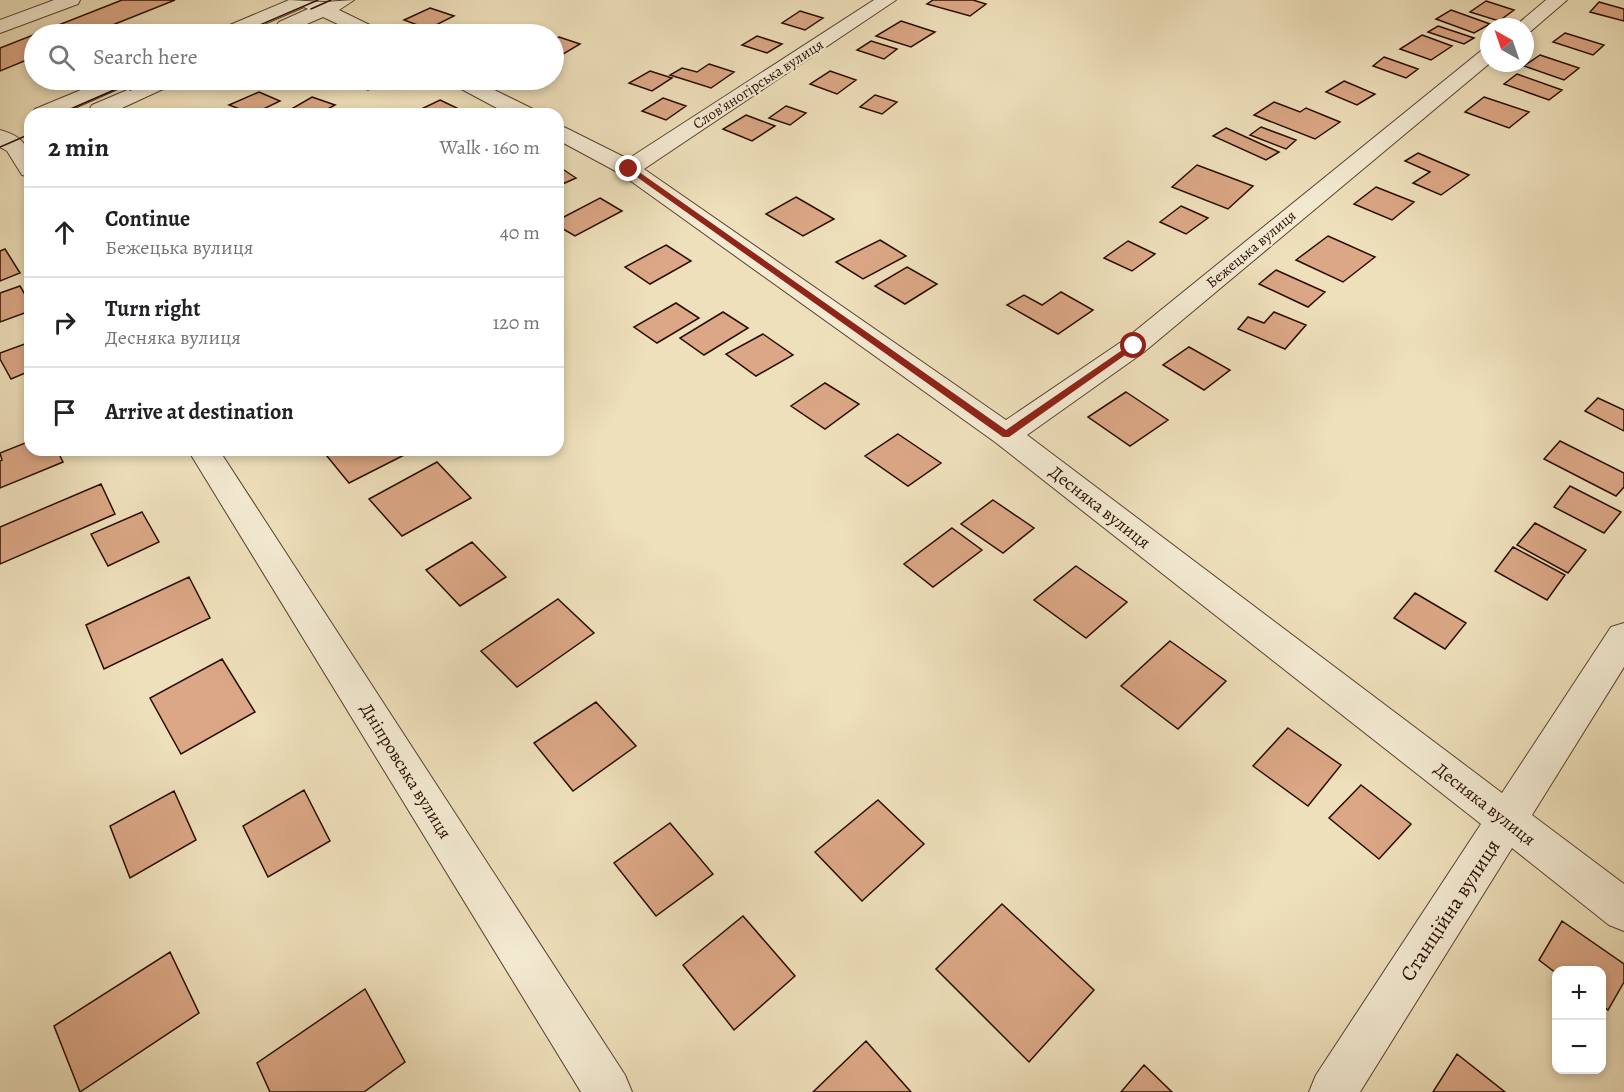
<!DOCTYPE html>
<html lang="en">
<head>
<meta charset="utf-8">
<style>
	:root { --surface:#fff; --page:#f2f2f2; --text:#202124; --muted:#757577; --line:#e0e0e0 }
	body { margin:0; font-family:Alegreya,serif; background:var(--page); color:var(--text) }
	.controls { position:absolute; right:18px; bottom:18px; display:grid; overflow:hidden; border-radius:12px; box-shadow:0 3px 9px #0003 }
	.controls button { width:54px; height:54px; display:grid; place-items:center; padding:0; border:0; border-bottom:2px solid var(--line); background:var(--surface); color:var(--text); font:30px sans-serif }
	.compass { position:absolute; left:1480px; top:18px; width:54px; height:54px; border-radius:50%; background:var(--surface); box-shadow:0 3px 9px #0003; rotate:320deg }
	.stop { position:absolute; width:18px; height:18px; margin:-14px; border:4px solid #8f2418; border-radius:50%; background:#fff }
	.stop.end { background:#8f2418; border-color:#fff; box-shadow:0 2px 6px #0008 }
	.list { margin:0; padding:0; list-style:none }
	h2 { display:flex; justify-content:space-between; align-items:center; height:78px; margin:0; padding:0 24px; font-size:26px }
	h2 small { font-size:20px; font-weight:400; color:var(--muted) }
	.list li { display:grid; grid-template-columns:39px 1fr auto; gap:18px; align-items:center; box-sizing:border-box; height:90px; padding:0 24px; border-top:2px solid var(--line) }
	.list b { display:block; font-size:22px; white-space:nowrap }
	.list p { margin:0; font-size:20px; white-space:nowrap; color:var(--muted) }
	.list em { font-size:20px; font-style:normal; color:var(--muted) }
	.icon { flex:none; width:33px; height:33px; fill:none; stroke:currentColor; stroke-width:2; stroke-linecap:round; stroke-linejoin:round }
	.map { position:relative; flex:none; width:1624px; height:1092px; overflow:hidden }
	.search { position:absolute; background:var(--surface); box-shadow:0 3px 9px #0003; left:24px; top:24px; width:540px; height:66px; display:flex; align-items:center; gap:15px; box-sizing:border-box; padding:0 21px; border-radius:33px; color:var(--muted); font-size:22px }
	.panel { position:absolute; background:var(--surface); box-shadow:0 3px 9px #0003; left:24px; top:108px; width:540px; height:348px; border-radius:18px }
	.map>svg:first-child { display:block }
	.building { fill:#dba786; stroke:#290c02; stroke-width:1.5 }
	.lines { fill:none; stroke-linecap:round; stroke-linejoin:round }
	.minor-casing { stroke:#5a4130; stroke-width:2 }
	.minor { fill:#f4ebd3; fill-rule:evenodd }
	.tram { stroke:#290c02; stroke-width:1.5 }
	.route { fill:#8f2418 }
	.labels { text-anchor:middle; stroke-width:4.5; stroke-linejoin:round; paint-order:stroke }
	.far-street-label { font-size:15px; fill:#290c02; stroke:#f4ebd3 }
	.street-label { font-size:18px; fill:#290c02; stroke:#f4ebd3 }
	.near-street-label { font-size:21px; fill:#290c02; stroke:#f4ebd3 }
</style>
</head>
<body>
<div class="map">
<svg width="1624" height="1092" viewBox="0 0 1624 1092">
	<rect width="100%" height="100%" fill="#eee0bb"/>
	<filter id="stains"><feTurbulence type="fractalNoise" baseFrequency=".00333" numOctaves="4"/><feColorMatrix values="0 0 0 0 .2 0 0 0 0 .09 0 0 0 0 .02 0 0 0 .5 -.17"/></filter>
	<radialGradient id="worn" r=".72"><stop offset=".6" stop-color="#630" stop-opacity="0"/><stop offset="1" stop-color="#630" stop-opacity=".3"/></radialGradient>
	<path class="building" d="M 122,0 L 175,0 L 90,34 L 34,34 L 34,57 L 0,71 L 0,48 Z
		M 933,0 L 973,0 L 986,4 L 970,16 L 927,4 Z
		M 1486,1 L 1514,10 L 1499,21 L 1470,12 Z
		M 1599,2 L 1624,9 L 1624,21 L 1590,12 Z
		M 430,8 L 454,16 L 428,29 L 404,20 Z
		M 1451,10 L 1490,24 L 1474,33 L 1436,19 Z
		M 800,11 L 823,18 L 805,30 L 782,23 Z
		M 901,21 L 935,32 L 911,47 L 876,36 Z
		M 1438,26 L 1474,38 L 1464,44 L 1428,32 Z
		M 1565,33 L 1604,45 L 1593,55 L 1553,42 Z
		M 1422,35 L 1452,46 L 1431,60 L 1400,49 Z
		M 757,36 L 782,44 L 767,53 L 742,45 Z
		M 559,37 L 580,44 L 560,56 L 554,54 L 554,40 Z
		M 871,41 L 897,49 L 884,59 L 857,50 Z
		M 1540,55 L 1579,68 L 1564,80 L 1524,66 Z
		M 1384,57 L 1418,69 L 1406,78 L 1373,66 Z
		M 709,64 L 734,72 L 711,88 L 670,75 L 682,68 L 697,72 Z
		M 650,71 L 672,78 L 652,91 L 629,83 Z
		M 830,71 L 856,80 L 837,94 L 810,84 Z
		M 1517,74 L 1562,90 L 1549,100 L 1504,84 Z
		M 344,80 L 389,80 L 368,90 Z
		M 1344,81 L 1375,94 L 1357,105 L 1326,92 Z
		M 259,92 L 280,101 L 253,114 L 229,105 Z
		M 875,95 L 897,102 L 882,114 L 860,107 Z
		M 312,97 L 335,105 L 319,114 L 288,111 Z
		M 1484,97 L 1529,112 L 1509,128 L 1465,112 Z
		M 663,98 L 686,106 L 666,120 L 642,111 Z
		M 440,100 L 461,110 L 453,114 L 413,113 Z
		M 1274,102 L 1300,112 L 1306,108 L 1340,122 L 1315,139 L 1254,115 Z
		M 786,106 L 806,113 L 790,125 L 769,118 Z
		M 746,115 L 775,126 L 752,141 L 723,129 Z
		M 1261,127 L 1296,140 L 1286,149 L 1250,135 Z
		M 1226,128 L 1279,152 L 1266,160 L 1213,136 Z
		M 1418,153 L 1469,175 L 1441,195 L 1413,183 L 1430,172 L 1405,161 Z
		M 1197,165 L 1253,186 L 1228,209 L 1172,187 Z
		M 558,166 L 576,178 L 558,186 Z
		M 1376,187 L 1414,202 L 1392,220 L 1354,204 Z
		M 796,197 L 834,219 L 803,236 L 766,214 Z
		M 600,198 L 622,211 L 575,236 L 558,226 L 558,220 Z
		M 1181,206 L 1208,218 L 1186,234 L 1160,222 Z
		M 1328,236 L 1375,257 L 1343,282 L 1296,260 Z
		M 880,240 L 906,256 L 863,279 L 836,262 Z
		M 1128,241 L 1155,254 L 1132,271 L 1104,258 Z
		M 666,245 L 691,261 L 650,284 L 625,267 Z
		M 5,249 L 20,273 L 0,281 L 0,251 Z
		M 907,267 L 937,284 L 905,304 L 875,286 Z
		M 1276,270 L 1325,292 L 1308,307 L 1259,284 Z
		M 20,286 L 30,303 L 30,311 L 0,322 L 0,293 Z
		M 1061,292 L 1093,310 L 1058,334 L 1007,305 L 1024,295 L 1042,305 Z
		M 676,303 L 699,318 L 657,343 L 634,327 Z
		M 723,312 L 748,328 L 704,355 L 680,338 Z
		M 1274,312 L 1306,325 L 1285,349 L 1238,329 L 1248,317 L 1264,323 Z
		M 763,334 L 793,355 L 756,376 L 726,354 Z
		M 30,342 L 30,371 L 11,379 L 0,359 L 0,353 Z
		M 1189,347 L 1230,370 L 1204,390 L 1163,365 Z
		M 825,383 L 859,404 L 825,429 L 791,406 Z
		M 1126,392 L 1168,420 L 1130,446 L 1088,417 Z
		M 1598,398 L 1624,410 L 1624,431 L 1585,411 Z
		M 898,434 L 941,463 L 908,486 L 865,456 Z
		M 30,441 L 30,450 L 57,450 L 63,462 L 0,488 L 0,461 L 2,460 L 0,453 Z
		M 1560,441 L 1624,473 L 1624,487 L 1616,496 L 1544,459 Z
		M 322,450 L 414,450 L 349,483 Z
		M 437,462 L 471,498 L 402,536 L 369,499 Z
		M 101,484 L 115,514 L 0,564 L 0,527 Z
		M 1570,486 L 1621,512 L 1604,533 L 1554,507 Z
		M 993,500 L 1034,528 L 1003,553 L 961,524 Z
		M 142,512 L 159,542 L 108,566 L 91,534 Z
		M 1535,523 L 1586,550 L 1568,573 L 1517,545 Z
		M 952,528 L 982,550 L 933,587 L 904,564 Z
		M 472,542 L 506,577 L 460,606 L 426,570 Z
		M 1513,547 L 1565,575 L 1547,600 L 1495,571 Z
		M 1076,566 L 1127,602 L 1086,638 L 1034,600 Z
		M 189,577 L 210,618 L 104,669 L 86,625 Z
		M 1415,593 L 1466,623 L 1445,649 L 1394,618 Z
		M 558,599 L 594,633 L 517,687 L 481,651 Z
		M 1170,641 L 1226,681 L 1178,729 L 1121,686 Z
		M 222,659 L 255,712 L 181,754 L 150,698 Z
		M 596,702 L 636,746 L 573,791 L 534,743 Z
		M 1288,728 L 1341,765 L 1308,806 L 1253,766 Z
		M 1361,785 L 1411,824 L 1379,859 L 1329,818 Z
		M 304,790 L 330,841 L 268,877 L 243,826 Z
		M 174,791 L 196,840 L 130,878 L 110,826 Z
		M 878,800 L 924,844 L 862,901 L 815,852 Z
		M 670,823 L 713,874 L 656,916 L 614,863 Z
		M 1002,904 L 1094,990 L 1029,1062 L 936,969 Z
		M 743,916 L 795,976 L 734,1030 L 683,965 Z
		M 1562,921 L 1624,964 L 1624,982 L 1608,1010 L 1602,1005 L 1602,970 L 1556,970 L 1556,973 L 1539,960 Z
		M 170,952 L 199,1013 L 80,1092 L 54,1026 Z
		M 365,989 L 405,1062 L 364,1092 L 270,1092 L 257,1063 Z
		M 866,1041 L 911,1092 L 813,1092 Z
		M 1457,1054 L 1505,1092 L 1433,1092 Z
		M 1144,1065 L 1172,1092 L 1121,1092 Z"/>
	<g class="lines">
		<g class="minor-casing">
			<path id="minor" d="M 54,0 L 80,0 L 78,4 L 0,33 L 0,20 Z
				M 289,0 L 324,2 L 354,0 L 339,10 L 380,30 L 383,34 L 359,34 L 323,17 L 293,30 L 279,30 L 276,26 L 279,22 L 308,9 L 304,7 L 241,34 L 215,34 L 218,30 Z
				M 874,0 L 896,0 L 644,169 L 1006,420 L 1124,340 L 1482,50 L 1489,48 L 1490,63 L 1144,352 L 1027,435 L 1502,793 L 1611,627 L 1624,623 L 1624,667 L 1532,815 L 1624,884 L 1624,931 L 1609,925 L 1512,848 L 1360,1092 L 1309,1092 L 1316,1075 L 1481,824 L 995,442 L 621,174 L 558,140 L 558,124 L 628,159 Z
				M 1546,0 L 1567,0 L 1531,31 L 1525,33 L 1525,27 L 1514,27 Z
				M 105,80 L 132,80 L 129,84 L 61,114 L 32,114 L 35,109 Z
				M 151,80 L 177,80 L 174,84 L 109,114 L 92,114 L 89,110 L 92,105 Z
				M 449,80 L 474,80 L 533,109 L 536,114 L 508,114 L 452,84 Z
				M 0,130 C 29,138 30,151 30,177 L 22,175 L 7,151 L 0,147 Z
				M 188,450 L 219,450 L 625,1075 L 632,1092 L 581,1092 Z"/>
		</g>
		<use href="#minor" class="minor"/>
		<path class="tram" d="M 311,9 L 331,0
			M 239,34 L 318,0
			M 130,90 L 152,80
			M 59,114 L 137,80
			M 0,147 L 30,134"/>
	</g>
	<path class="route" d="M 627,167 L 632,167 L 1006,430 L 1131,344 L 1138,346 L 1009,437 L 1003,437 L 627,170 Z"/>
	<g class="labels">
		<g class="far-street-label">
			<text transform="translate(758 84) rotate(-33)" y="5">Слов’яногірська вулиця</text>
			<text transform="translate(1251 249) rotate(-40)" y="5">Бежецька вулиця</text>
		</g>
		<g class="street-label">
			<text transform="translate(1100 507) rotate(38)" y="6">Десняка вулиця</text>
			<text transform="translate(406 771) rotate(58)" y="6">Дніпровська вулиця</text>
			<text transform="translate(1485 804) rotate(38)" y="6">Десняка вулиця</text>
		</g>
		<g class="near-street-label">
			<text transform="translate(1450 910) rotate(-57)" y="7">Станційна вулиця</text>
		</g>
	</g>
	<rect width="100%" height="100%" filter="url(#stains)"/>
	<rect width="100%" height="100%" fill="url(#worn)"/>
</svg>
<div class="controls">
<button>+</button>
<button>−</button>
</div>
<svg class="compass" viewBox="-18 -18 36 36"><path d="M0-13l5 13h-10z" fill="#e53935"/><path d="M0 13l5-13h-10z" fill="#757577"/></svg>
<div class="stop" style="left:1134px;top:346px"></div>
<div class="stop end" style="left:629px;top:169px"></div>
<div class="search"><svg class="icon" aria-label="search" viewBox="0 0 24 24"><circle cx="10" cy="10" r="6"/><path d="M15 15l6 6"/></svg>Search here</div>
<section class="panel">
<h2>2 min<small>Walk · 160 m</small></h2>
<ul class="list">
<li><svg class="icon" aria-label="ahead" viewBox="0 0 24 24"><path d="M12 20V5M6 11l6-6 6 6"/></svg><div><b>Continue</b><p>Бежецька вулиця</p></div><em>40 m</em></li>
<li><svg class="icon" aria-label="right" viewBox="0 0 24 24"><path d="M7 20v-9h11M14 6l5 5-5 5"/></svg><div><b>Turn right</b><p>Десняка вулиця</p></div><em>120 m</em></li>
<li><svg class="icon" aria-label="arrive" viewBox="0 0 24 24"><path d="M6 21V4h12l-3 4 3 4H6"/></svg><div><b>Arrive at destination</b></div></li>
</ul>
</section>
</div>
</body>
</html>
